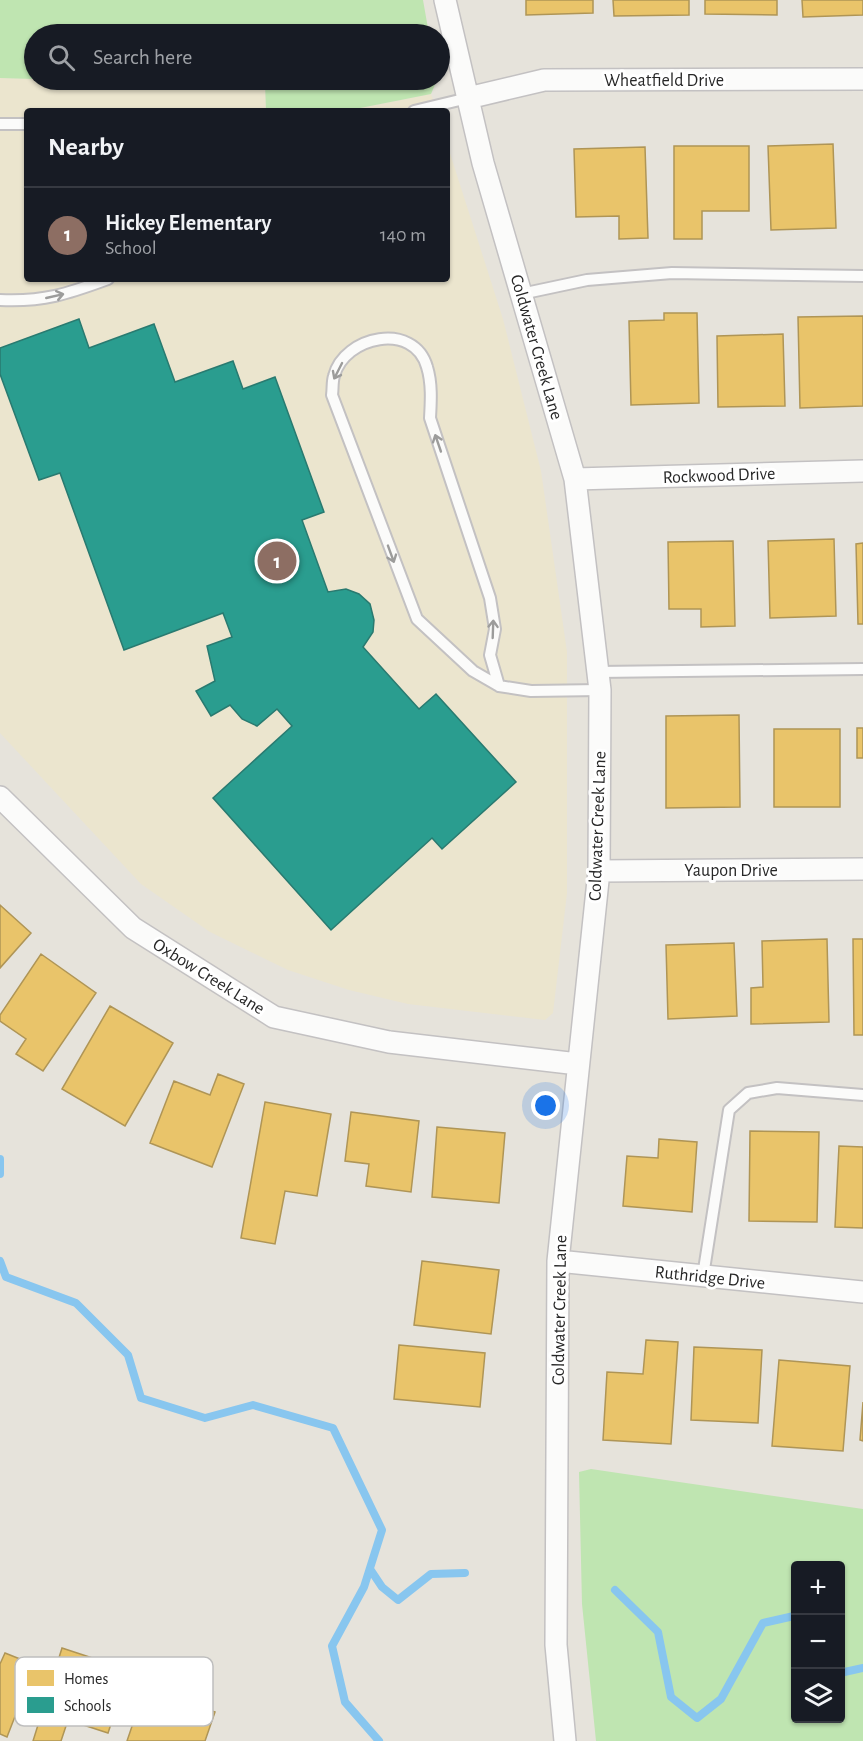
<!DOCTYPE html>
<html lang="en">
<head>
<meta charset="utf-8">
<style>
	:root { --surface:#171b24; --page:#242831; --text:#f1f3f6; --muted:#9ea1a6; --line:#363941; --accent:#6a6966 }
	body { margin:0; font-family:"Alegreya Sans",sans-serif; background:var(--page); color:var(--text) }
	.controls { position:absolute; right:18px; bottom:18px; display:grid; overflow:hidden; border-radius:6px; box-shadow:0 2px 4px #0004 }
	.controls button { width:54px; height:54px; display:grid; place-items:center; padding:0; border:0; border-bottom:2px solid var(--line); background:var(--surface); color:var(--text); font:30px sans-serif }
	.you { position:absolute; left:546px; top:1106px; width:21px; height:21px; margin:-15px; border:4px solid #fff; border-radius:50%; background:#1a73e8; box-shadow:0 0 0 9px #1a73e833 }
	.badge { display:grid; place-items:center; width:39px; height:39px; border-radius:50%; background:var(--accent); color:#fff; font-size:20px; font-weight:700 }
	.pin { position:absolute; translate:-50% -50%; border:3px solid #fff; box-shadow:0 2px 6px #0006 }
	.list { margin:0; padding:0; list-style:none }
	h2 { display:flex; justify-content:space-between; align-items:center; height:78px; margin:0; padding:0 24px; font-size:26px }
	h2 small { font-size:20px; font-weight:400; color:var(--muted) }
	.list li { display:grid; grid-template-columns:39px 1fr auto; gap:18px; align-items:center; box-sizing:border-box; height:96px; padding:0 24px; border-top:2px solid var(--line) }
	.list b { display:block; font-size:22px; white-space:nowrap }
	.list p { margin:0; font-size:20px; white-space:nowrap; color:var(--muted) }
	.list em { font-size:20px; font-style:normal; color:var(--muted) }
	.icon { flex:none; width:33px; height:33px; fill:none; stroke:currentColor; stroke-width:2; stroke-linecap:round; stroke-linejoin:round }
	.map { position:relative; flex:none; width:863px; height:1741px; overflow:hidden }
	.search { position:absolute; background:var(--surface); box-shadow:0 2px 4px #0004; left:24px; top:24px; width:426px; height:66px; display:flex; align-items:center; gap:15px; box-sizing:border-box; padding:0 21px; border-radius:33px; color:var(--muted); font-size:22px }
	.panel { position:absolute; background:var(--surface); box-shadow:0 2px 4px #0004; left:24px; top:108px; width:426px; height:174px; border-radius:6px }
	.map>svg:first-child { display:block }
	.education { fill:#ebe5ce }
	.green { fill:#bfe5b1; fill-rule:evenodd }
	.homes { fill:#e9c46a; stroke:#af9556; stroke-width:1.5 }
	.schools { fill:#2a9d8f; stroke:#297a70; stroke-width:1.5 }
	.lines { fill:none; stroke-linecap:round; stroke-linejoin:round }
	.stream { stroke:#88c6ef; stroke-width:8 }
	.lane-casing { stroke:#c3c1c2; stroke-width:14 }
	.street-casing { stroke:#c3c1c2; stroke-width:24 }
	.lane { stroke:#fbfbfa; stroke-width:10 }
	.street { stroke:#fbfbfa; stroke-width:21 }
	.oneway { stroke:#9c9c9b }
	.labels { text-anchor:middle; stroke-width:6; stroke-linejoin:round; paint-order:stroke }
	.street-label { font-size:18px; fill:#272727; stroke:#fff }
	.key { fill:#fff; stroke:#bebebe; stroke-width:1.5 }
	.key-label { font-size:16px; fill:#272727 }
</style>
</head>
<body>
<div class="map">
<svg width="863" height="1741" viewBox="0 0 863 1741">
	<rect width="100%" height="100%" fill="#e6e3db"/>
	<path class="education" d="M 0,78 L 265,84 L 266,110 L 350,110 L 431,94 L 437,111 L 27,111 L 27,279 L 447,279 L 447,144 L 503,319 L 541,471 L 567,652 L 567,893 L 553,1013 L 545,1020 L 408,1004 L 349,990 L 288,970 L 210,932 L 141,884 L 0,733 Z"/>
	<path class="green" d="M 0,0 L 423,0 L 429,34 L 34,34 L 34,79 L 0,78 Z
		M 56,80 L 437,80 L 431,94 L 350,110 L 266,110 L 265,84 Z
		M 591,1469 L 863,1509 L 863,1741 L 596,1741 L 582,1604 L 579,1472 ZM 796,1566 L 840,1566 L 840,1718 L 796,1718 Z"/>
	<path class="homes" d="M 526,0 L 593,0 L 593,13 L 526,15 Z
		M 613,0 L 689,0 L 689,15 L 614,16 Z
		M 705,0 L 777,0 L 777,15 L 705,14 Z
		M 802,0 L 863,0 L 863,15 L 803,17 Z
		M 833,144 L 836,228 L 771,230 L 768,146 Z
		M 674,146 L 749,146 L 749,211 L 702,211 L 702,239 L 674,239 Z
		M 645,147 L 648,238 L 619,239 L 619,216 L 576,217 L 574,149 Z
		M 664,313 L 697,313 L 699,403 L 631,405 L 629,321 L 664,320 Z
		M 863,316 L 863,406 L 800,408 L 798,317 Z
		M 783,334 L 785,406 L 718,407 L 717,336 Z
		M 834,539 L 836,616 L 770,618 L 768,541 Z
		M 733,541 L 735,626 L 701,627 L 701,609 L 669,609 L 668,542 Z
		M 863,543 L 863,624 L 858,624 L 856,544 Z
		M 739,715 L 740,807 L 666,808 L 666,716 Z
		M 857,728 L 863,728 L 863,758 L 857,758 Z
		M 774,729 L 840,729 L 840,807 L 774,807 Z
		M 0,905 L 31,933 L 0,968 Z
		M 827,939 L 829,1022 L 751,1024 L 751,988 L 763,987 L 762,941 Z
		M 853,939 L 863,939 L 863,1035 L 854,1035 Z
		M 734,943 L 737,1016 L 668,1019 L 666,945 Z
		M 41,954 L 96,993 L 43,1071 L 16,1054 L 26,1039 L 0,1021 L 0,1015 Z
		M 110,1006 L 173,1043 L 125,1126 L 62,1089 Z
		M 218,1074 L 244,1084 L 212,1167 L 150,1143 L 174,1081 L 210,1095 Z
		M 265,1102 L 331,1114 L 317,1196 L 285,1191 L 275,1244 L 241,1238 Z
		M 351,1112 L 419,1121 L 411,1192 L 366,1186 L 369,1164 L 345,1161 Z
		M 437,1127 L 505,1133 L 499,1203 L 432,1197 Z
		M 750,1131 L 819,1132 L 817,1222 L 749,1221 Z
		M 659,1139 L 697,1142 L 692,1212 L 623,1206 L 627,1156 L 658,1158 Z
		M 839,1146 L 863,1147 L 863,1228 L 835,1227 Z
		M 422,1261 L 499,1270 L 491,1334 L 414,1325 Z
		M 646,1340 L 678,1342 L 671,1444 L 603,1440 L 607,1372 L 643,1374 Z
		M 399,1345 L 485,1353 L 480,1407 L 394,1399 Z
		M 694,1347 L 762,1350 L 758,1423 L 691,1420 Z
		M 779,1360 L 850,1366 L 843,1451 L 772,1446 Z
		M 863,1402 L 863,1441 L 860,1440 Z
		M 62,1648 L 129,1670 L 108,1733 L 68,1720 L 61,1741 L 33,1741 Z
		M 5,1653 L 35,1665 L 7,1737 L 0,1734 L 0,1664 Z
		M 145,1688 L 215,1712 L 205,1741 L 127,1741 Z"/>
	<path class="schools" d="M 79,319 L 89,348 L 154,324 L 175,382 L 233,361 L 243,389 L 275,377 L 324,512 L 302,520 L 328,592 L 346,589 L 359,594 L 370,604 L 374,620 L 373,632 L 363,647 L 419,709 L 436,694 L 516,782 L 442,849 L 432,838 L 331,930 L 213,798 L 292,726 L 277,709 L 257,726 L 242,719 L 230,705 L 211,716 L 196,691 L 215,681 L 207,646 L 232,637 L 223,613 L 124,650 L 60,473 L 39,480 L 0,374 L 0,348 Z"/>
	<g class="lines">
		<path class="stream" d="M 0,1159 L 0,1174
			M 0,1261 L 6,1277 L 76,1303 L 128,1355 L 141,1398 L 205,1418 L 253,1405 L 333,1428 L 382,1530 L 364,1587 L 332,1646 L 345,1702 L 379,1741
			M 370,1569 L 382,1587 L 398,1600 L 431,1574 L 465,1573
			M 615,1590 L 658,1632 L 671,1697 L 697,1718 L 721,1699 L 763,1623 L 794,1616 L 796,1619
			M 840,1673 L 863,1668"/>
		<g class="lane-casing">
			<path id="lane" d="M 414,111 L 468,98
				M 0,124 L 27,124
				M 521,294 L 587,280 L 672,273 L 863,276
				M 0,300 C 44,302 67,294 108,279
				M 598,672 L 863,669
				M 499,686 L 490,655 L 495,629 L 490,598 L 430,418 C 431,401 432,383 427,367 C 414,321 344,336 334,376 C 332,382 333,389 332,395 L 417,619 L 473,671 L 499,686 L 531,691 L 600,690
				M 703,1276 L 729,1110 L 748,1093 L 777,1088 L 863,1095"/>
		</g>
		<g class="street-casing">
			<path id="street" d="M 445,0 L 483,163 L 575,479 L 600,690 L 599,871 L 558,1261 L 556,1645 L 565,1741
				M 468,98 L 544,80 L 863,79
				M 575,479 L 863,471
				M 0,797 L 133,928 L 274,1017 L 389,1042 L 578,1064
				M 599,871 L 863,869
				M 558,1261 L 863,1292"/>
		</g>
		<use href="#lane" class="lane"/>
		<use href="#street" class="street"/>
	</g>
	<defs><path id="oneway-shaft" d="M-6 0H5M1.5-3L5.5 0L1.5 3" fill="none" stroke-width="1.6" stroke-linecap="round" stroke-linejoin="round" transform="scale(1.5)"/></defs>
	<g class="oneway">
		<use href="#oneway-shaft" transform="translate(55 296) rotate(-13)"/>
		<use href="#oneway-shaft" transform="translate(338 371) rotate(117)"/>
		<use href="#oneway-shaft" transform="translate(438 443) rotate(-109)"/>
		<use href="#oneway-shaft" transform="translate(391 554) rotate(70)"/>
		<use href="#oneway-shaft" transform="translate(493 629) rotate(-88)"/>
	</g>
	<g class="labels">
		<g class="street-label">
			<text x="664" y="86">Wheatfield Drive</text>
			<text transform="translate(537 347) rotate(74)" y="6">Coldwater Creek Lane</text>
			<text transform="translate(719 475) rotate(-2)" y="6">Rockwood Drive</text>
			<text transform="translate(597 826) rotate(-88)" y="6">Coldwater Creek Lane</text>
			<text x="731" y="876">Yaupon Drive</text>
			<text transform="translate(209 976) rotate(32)" y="6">Oxbow Creek Lane</text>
			<text transform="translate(710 1277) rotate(6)" y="6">Ruthridge Drive</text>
			<text transform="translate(559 1310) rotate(-89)" y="6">Coldwater Creek Lane</text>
		</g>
	</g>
	<rect x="15" y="1657" width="198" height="69" rx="9" class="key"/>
	<rect x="27" y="1670" width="27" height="16" fill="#e9c46a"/>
	<rect x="27" y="1697" width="27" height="16" fill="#2a9d8f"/>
	<g class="key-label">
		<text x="64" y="1684">Homes</text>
		<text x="64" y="1711">Schools</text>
	</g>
</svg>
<div class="controls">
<button>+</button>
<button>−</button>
<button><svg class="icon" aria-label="layers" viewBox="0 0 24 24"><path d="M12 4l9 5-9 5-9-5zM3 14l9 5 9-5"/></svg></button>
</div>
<div class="you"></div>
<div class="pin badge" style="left:277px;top:561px;background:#8d6e63">1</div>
<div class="search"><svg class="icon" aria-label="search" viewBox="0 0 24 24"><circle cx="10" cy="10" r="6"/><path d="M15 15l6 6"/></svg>Search here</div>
<section class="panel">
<h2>Nearby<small></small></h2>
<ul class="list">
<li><span class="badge" style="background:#8d6e63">1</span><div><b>Hickey Elementary</b><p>School</p></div><em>140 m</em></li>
</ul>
</section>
</div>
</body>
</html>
